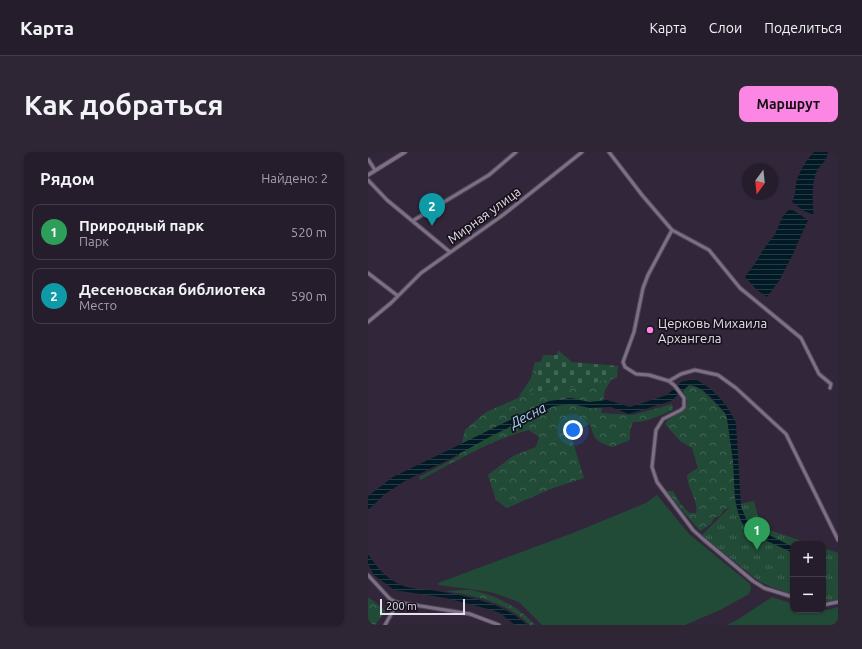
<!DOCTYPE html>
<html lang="ru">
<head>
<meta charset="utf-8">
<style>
	:root { --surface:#261d2c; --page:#2e2634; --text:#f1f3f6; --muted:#a4a2a9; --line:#423b48; --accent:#fc86e3 }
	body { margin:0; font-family:Ubuntu,sans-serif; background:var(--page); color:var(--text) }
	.controls { position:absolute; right:12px; bottom:12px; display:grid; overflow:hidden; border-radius:8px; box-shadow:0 1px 3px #0004 }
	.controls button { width:36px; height:36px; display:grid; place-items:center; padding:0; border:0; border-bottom:1px solid var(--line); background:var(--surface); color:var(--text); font:20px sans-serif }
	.compass { position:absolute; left:374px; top:12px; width:36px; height:36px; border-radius:50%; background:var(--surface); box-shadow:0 1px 3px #0004; rotate:195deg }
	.scale { position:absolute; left:12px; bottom:10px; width:85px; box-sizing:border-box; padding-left:4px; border:2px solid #e7dfec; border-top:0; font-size:11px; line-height:14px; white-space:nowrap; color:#e7dfec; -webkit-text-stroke:3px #17121b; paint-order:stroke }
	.you { position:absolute; left:205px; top:278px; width:14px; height:14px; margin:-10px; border:3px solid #fff; border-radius:50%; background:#1a73e8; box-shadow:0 0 0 6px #1a73e833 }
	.badge { display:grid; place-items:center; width:26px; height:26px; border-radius:50%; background:var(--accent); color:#fff; font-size:13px; font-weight:700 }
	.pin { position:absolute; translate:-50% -33px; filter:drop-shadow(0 1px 2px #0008) }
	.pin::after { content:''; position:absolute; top:21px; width:14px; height:12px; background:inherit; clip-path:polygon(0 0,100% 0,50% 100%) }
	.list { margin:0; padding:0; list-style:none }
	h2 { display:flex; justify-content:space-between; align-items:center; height:52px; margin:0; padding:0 16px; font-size:17px }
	h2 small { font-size:13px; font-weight:400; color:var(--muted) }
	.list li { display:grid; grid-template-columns:26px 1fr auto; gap:12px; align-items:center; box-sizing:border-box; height:56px; margin:0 8px 8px; padding:0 8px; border:1px solid var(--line); border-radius:8px }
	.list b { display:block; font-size:15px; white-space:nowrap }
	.list p { margin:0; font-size:13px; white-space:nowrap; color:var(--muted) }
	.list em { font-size:13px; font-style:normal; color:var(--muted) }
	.map { position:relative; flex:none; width:470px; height:473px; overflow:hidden; border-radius:8px }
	header { display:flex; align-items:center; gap:24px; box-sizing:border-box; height:56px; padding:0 20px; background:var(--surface); border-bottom:1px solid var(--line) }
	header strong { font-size:19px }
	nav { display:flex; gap:22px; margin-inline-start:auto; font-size:14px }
	.intro { display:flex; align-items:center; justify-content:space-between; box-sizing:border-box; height:96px; padding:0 24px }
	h1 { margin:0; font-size:28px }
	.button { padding:10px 18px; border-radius:8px; background:var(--accent); color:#111; font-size:14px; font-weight:700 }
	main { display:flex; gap:24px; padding:0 24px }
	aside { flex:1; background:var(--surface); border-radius:8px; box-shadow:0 1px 3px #0004 }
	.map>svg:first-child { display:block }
	.grass { fill:#224b37 }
	.forest { fill:url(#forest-crowns) }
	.cemetery { fill:url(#cemetery-stones) }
	.park { fill:url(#park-tufts) }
	.water { fill:url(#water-rules) }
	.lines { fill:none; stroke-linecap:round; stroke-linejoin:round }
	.minor-casing { stroke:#4f4555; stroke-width:5 }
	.tertiary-casing { stroke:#4f4555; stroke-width:5.5 }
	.minor { stroke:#7d7086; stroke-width:3 }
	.tertiary { stroke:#7d7086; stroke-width:3.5 }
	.poi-dot { fill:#fc86e3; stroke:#17121b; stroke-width:1.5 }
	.labels { text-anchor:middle; stroke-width:3.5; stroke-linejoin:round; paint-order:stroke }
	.street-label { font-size:13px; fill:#e7dfec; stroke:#17121b }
	.poi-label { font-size:13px; fill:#e7dfec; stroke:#17121b; text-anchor:start }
	.water-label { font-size:14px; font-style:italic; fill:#9ad9f6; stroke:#17121b }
</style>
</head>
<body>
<header>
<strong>Карта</strong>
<nav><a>Карта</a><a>Слои</a><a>Поделиться</a></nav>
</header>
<div class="intro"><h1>Как добраться</h1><a class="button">Маршрут</a></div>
<main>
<aside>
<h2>Рядом<small>Найдено: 2</small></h2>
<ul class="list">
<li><span class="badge" style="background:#2e9e5b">1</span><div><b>Природный парк</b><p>Парк</p></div><em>520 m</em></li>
<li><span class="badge" style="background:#0f9aa8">2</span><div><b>Десеновская библиотека</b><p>Место</p></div><em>590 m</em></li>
</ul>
</aside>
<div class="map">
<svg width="470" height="473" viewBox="0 0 470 473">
	<defs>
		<pattern id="forest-crowns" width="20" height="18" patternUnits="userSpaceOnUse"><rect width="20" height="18" fill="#224b37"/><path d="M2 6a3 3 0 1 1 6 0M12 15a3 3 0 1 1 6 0" fill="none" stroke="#426454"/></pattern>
		<pattern id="cemetery-stones" width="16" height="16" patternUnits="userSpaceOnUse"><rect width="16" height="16" fill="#224b37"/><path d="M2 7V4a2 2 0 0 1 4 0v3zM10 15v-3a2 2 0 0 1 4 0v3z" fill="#426454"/></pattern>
		<pattern id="park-tufts" width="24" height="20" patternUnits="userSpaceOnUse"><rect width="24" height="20" fill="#224b37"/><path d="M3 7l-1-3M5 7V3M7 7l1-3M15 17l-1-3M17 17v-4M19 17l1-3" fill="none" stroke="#426454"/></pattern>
		<pattern id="water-rules" width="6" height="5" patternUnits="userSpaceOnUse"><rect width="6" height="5" fill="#011a25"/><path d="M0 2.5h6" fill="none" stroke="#263b45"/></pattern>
	</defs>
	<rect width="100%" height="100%" fill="#32273a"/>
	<path class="grass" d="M 289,343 L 321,382 L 382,432 L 383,437 L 381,442 L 352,458 L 317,473 L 174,473 L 151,450 L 123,440 L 71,433 L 70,431 L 205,381 L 278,351 Z
		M 404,445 L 425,452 L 425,458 L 460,458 L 470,455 L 470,473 L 359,473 L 369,468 Z"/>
	<path class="forest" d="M 167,210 L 195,211 L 247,222 L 237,238 L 233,261 L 265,263 L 304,252 L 305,258 C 291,263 279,271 265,270 L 262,278 L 262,288 L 245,295 C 230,291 226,288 222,272 C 214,276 208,280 204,287 L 216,326 L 185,336 L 139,356 L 128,348 L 120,323 L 145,304 L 168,295 L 171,285 L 161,278 C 122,288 87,310 52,328 L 51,325 L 91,304 L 97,278 L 118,260 L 150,246 L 163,226 Z
		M 321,233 L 329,234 L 334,238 L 357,261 L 359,266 L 365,308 L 368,355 L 365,361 L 362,355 L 356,358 L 352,364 L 346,366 L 343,372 L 332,379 L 298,339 L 305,339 L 312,351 L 321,361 L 328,361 C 331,349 319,336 319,323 L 330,316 L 324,296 L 312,289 L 297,272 C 305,259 329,262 315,239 Z
		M 77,439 C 87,439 99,437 108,439 C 132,445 151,456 167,473 L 162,473 C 138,450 109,444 77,439 Z
		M 0,445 L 18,459 L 7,473 L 0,473 Z"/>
	<path class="cemetery" d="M 190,198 L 204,210 L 250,214 L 249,226 L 163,243 L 175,203 L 189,203 Z"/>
	<path class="park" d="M 386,349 L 391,368 L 398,377 L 443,392 L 425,392 L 425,443 L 392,430 L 334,383 L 363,354 Z
		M 455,396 L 470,401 L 470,448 L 455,450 Z"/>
	<path class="water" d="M 446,0 L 460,0 C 458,11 453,11 449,19 C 444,28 444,52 446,63 L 436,59 L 424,50 C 428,42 427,39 428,31 C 431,20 438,8 446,0 Z
		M 423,57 L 440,68 L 425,102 L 411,129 L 399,145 L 389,138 L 377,125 C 380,120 385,115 388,110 C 393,101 398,93 405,85 C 412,76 412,62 423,57 Z
		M 326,227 C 345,235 360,253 368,271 L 373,354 L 378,367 L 385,375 L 425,395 L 425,401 L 380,380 C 364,360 367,334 365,309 C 363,295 361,280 359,266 L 357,261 C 347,250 337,235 321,233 L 303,249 L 261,262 L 243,255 L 222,256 L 204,252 L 186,254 L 125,283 L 82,307 L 37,329 L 17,342 L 0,358 L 0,344 L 25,325 L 181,249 L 203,246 L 221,250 L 239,248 L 262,255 L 299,243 L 313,230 Z
		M 0,402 C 8,415 19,427 33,433 C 42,437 54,437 63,438 C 96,444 134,449 159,473 L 147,473 L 132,461 L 124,458 L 78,446 L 26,438 L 6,423 L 0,412 Z"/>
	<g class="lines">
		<g class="minor-casing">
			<path id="minor" d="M 241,0 L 274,43 L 304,78 L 280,123 L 275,136 L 266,180 L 255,210 L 257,215 L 268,222 L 281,223 L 301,229 L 307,234 L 316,246 L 316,255 L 313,258 L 295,267 L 288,278 L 284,315 L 289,330 L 325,378 L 335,387 L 385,429 L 396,436 L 425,445
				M 0,7 L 7,18
				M 0,28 L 19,48 L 82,100
				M 46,68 L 121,23 L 148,0
				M 304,78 L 341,98 L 372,136 L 433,186 L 451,222 L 463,232 L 462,236
				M 0,121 L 30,144
				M 0,170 L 23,151 L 53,121 L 135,63 L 214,0
				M 301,229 L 313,222 L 327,218 L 350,223 L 368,236 L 418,282 L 470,388
				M 0,423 L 22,447 L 28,450 L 102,462 L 131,473
				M 455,453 L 470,450
				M 17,473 L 25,459 L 28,450"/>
		</g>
		<g class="tertiary-casing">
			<path id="tertiary" d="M 0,23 L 37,0"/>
		</g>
		<use href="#minor" class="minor"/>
		<use href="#tertiary" class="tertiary"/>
	</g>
	<circle class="poi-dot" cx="282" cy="178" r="4"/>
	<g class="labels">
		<g class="street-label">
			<text transform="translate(116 63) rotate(-36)" y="5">Мирная улица</text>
		</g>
		<g class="poi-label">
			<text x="290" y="176">Церковь Михаила<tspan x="290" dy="15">Архангела</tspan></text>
		</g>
		<g class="water-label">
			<text transform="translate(160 263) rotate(-27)" y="5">Десна</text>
		</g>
	</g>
</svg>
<div class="controls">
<button>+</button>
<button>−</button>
</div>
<svg class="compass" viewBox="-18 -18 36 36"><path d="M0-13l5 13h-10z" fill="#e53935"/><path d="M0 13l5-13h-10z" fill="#a4a2a9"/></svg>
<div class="scale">200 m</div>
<div class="you"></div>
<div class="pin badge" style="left:389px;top:398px;background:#2e9e5b">1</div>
<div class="pin badge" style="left:64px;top:74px;background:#0f9aa8">2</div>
</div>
</main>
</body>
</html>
